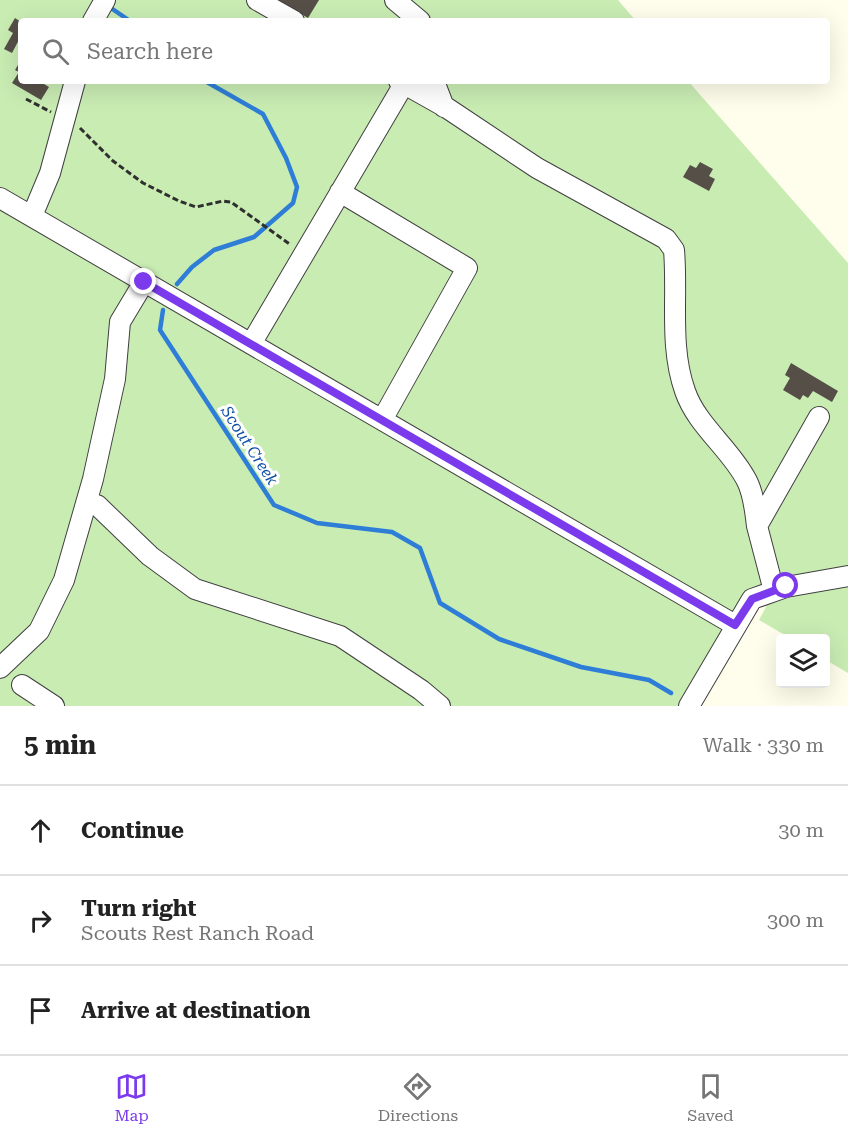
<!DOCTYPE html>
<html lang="en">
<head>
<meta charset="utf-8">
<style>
	:root { --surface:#fff; --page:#f6f6f6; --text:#222; --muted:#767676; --line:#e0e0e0; --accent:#7c3aed }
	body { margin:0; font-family:"Roboto Serif",serif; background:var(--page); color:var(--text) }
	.controls { position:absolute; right:18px; bottom:18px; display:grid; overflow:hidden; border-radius:6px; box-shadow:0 6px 24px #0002 }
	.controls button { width:54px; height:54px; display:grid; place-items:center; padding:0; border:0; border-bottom:2px solid var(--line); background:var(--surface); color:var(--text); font:30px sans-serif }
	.stop { position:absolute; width:18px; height:18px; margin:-14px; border:4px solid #7c3aed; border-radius:50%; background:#fff }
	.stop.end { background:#7c3aed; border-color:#fff; box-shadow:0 2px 6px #0008 }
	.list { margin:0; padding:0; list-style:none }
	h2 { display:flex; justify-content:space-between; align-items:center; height:78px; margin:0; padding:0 24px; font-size:26px }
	h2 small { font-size:20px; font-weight:400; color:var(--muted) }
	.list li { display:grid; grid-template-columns:39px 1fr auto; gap:18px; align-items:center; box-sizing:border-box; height:90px; padding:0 24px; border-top:2px solid var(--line) }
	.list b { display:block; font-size:22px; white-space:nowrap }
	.list p { margin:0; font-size:20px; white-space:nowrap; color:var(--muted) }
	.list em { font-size:20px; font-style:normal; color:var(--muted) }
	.icon { flex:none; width:33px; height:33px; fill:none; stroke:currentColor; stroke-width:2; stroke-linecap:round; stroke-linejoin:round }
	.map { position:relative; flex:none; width:848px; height:706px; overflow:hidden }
	.search { position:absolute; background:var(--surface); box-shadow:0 6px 24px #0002; left:18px; right:18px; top:18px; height:66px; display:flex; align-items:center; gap:15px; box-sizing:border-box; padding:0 21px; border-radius:6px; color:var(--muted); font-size:22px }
	.sheet { height:348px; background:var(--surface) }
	nav { display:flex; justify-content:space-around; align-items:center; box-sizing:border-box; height:84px; border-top:2px solid var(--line); background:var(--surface); font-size:16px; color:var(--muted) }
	nav a { display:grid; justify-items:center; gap:3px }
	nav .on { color:var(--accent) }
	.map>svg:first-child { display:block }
	.green { fill:#c9ecb3 }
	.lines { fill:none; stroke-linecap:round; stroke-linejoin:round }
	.stream { stroke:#2e7dd7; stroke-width:4.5 }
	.building { fill:#564f48 }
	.minor-casing { stroke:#404040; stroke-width:22 }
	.path { stroke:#2f2f2f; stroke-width:3; stroke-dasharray:6 3; stroke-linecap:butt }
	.minor { stroke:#fff; stroke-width:20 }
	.route { stroke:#7c3aed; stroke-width:8 }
	.labels { text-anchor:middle; stroke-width:6; stroke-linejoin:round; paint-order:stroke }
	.water-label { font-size:16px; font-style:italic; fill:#0d4fa7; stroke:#fff }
</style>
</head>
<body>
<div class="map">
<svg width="848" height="706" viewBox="0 0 848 706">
	<rect width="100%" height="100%" fill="#fffeec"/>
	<path class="green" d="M 0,0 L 618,0 L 636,21 L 21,21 L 21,81 L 688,81 L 848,263 L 848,673 L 826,660 L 826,638 L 790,638 L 759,620 L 774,592 L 739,604 L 680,706 L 0,706 Z"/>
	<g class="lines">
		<path class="stream" d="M 108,6 L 130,21
			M 177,284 L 192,267 L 214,250 L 254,237 L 293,203 L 297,187 L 286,158 L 263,114 L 205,81
			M 163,310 L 160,330 L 274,505 L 317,523 L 392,532 L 420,548 L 440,603 L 499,639 L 581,667 L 649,680 L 671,693"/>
	</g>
	<path class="building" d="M 277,0 L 319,0 L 308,18 Z
		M 15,18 L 21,22 L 21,36 L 12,53 L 4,49 L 13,33 L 8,30 Z
		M 21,60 L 21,81 L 45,81 L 44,84 L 49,87 L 41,100 L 12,83 L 19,72 L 15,70 Z
		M 700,162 L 713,169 L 709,176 L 715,179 L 709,191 L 683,177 L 690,165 L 696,168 Z
		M 791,363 L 838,391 L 832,402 L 813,391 L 808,398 L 803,395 L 800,400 L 783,390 L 790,378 L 785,375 Z"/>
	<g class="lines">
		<g class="minor-casing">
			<path id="minor" d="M 257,0 L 294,21
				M 395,0 L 420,21
				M 93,21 L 105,0
				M 399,81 L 447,108 L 537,168 L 666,239 L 674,250 C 678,297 669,346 685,391 C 697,426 731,449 747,481 C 754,495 755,511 757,526
				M 434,81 L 444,107
				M 340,192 L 467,268 L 382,420
				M 0,198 L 735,625
				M 32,216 L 50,173 L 75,81
				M 251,344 L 404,84
				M 86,503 L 97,505 L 150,556 L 195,589 L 340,636 L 421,690 L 440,706
				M 774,591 L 757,526 L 819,417
				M 0,668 L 39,631 L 64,580 L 93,479 L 115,379 L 120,322 L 144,282
				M 22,685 L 54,706
				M 689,706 L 752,599 L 786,587 L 848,576"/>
		</g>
		<path class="path" d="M 26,99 L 51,112
			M 80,128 L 113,161 L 143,183 L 179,201 L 196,207 L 223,201 L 231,202 L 291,245"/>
		<use href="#minor" class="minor"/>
	</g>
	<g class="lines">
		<path class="route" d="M 144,282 L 735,625 L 752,599 L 786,586"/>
	</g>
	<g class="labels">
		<g class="water-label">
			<text transform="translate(250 445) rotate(57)" y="6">Scout Creek</text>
		</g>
	</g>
</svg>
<div class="controls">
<button><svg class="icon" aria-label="layers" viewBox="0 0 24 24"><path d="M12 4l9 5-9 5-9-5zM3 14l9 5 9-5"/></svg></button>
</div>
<div class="stop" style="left:786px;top:586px"></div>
<div class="stop end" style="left:144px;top:282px"></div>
<div class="search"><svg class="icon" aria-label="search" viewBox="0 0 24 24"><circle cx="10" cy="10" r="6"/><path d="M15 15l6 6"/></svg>Search here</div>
</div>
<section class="sheet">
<h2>5 min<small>Walk · 330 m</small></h2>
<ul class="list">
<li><svg class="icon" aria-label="ahead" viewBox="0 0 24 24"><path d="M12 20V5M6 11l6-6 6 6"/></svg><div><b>Continue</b></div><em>30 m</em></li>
<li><svg class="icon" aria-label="right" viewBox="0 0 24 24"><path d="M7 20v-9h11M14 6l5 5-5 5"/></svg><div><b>Turn right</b><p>Scouts Rest Ranch Road</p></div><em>300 m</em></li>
<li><svg class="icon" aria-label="arrive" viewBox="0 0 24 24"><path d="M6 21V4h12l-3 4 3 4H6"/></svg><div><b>Arrive at destination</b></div></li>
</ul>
</section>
<nav>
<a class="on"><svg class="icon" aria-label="map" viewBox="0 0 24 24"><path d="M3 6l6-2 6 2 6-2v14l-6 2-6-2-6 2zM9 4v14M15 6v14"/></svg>Map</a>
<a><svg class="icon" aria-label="directions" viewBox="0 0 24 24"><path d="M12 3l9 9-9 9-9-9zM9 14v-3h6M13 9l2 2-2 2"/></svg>Directions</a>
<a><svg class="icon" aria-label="saved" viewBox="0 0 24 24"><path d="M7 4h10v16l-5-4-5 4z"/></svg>Saved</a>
</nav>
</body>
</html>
